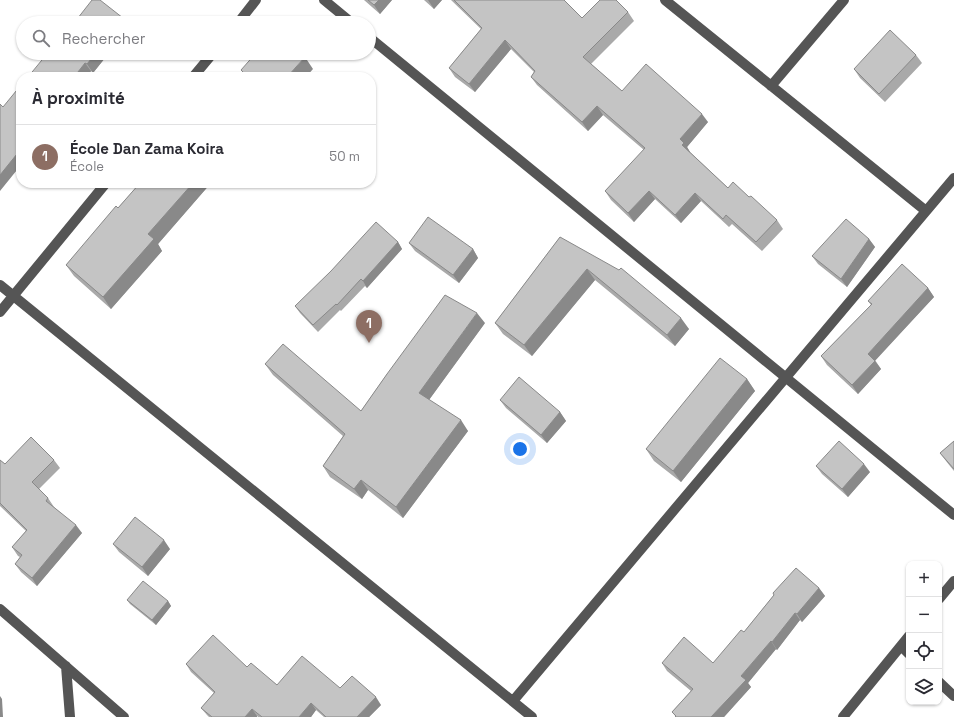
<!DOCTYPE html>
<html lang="fr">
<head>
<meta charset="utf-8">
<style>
	:root { --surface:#fff; --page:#f2f2f3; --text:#2b2b33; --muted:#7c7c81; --line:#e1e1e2; --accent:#111827 }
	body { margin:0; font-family:"Space Grotesk",sans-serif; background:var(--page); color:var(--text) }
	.controls { position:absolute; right:12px; bottom:12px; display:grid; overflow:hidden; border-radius:8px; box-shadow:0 1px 3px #0004 }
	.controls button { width:36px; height:36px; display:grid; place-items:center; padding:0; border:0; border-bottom:1px solid var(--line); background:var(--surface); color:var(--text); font:20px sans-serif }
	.you { position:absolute; left:520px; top:449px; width:14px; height:14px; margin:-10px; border:3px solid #fff; border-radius:50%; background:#1a73e8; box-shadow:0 0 0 6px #1a73e833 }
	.badge { display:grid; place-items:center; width:26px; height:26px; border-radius:50%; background:var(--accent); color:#fff; font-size:13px; font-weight:700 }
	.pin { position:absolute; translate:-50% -33px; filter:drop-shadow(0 1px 2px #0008) }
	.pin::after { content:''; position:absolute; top:21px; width:14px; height:12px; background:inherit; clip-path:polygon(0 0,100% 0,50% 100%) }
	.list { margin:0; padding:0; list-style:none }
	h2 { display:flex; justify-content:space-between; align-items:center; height:52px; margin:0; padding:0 16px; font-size:17px }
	h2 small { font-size:13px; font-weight:400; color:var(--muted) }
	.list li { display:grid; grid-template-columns:26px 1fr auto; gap:12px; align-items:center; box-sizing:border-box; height:64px; padding:0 16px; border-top:1px solid var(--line) }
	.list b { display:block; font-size:15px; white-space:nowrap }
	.list p { margin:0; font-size:13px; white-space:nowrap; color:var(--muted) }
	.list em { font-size:13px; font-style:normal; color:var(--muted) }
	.icon { flex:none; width:22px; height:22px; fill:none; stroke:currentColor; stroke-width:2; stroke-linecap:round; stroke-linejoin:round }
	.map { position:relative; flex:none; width:954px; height:717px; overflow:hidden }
	.search { position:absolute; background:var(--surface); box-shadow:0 1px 3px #0004; left:16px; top:16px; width:360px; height:44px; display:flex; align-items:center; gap:10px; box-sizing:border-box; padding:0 14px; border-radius:22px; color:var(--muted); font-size:15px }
	.panel { position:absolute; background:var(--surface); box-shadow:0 1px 3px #0004; left:16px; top:72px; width:360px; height:116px; border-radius:16px }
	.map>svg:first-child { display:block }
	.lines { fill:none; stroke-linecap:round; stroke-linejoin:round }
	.minor { stroke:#555; stroke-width:10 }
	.wall { fill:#a9a9a9 }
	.shaded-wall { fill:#898989 }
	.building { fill:#c4c4c4; stroke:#898989 }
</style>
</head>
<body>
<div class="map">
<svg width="954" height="717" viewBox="0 0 954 717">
	<rect width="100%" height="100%" fill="#fff"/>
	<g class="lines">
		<path class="minor" d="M 324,0 L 352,23
			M 665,0 L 926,211
			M 238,23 L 256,0
			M 369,37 L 954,515
			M 193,77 L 213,53
			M 771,86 L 844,0
			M 0,285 L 532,717
			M 0,312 L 106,183
			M 939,599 L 954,581
			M 0,609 L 124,717
			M 901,646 L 909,654
			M 66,666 L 70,717
			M 939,682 L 954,696
			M 513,701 L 954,178
			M 843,717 L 909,636"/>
	</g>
	<path class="wall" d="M 364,0 L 392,0 L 380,14 Z
		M 424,0 L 442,0 L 434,9 Z
		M 451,0 L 564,0 L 582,18 L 628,12 L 634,21 L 591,64 L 622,91 L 708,122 L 687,147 L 690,152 L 728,188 L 749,197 L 777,220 L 783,229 L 762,251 L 732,224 L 729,227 L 701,201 L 681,223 L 655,199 L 634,222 L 611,200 L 605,191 L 644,150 L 603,115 L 588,131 L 537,85 L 531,77 L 534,72 L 511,49 L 475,92 L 455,77 L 449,68 L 481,29 Z
		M 109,53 L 93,73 L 91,71 L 87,77 L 28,77 L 48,56 Z
		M 916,55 L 922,63 L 885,102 L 860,78 L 854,69 Z
		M 140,183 L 211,183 L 158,244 L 162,251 L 111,309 L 74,276 L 66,265 L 118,208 Z
		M 560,237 L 689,329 L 675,346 L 595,280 L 532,356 L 503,334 L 495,323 Z
		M 869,239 L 875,247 L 847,287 L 818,264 L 812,256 Z
		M 398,242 L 402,249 L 367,288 L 365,286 L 341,311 L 340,310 L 318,332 L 300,313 L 295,306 Z
		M 409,243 L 473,249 L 478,258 L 459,283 L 415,251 Z
		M 928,288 L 934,297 L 875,360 L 881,369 L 858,394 L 827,365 L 821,356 L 871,305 L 868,301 Z
		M 485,323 L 429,400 L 468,431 L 403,518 L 368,490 L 362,499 L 330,477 L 323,466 L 343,436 L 273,375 L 265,364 L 361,411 L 387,374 Z
		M 747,379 L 755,391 L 681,482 L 654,461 L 646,449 Z
		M 500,400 L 560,412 L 566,421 L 547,443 L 506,408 Z
		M 954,441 L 954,471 L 946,461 L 940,453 Z
		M 0,460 L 5,464 L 54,460 L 60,468 L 39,489 L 48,498 L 54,507 L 82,533 L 37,586 L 21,572 L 15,564 L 20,557 L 18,556 L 12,547 L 26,531 L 0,506 Z
		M 816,466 L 870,472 L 848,497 L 822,474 Z
		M 113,544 L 170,549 L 148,576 L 119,552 Z
		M 819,588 L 825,596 L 802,622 L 800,620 L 777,650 L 776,649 L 748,683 L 751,687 L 724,717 L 675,717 L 676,717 L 672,712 L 691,691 L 667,671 L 662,663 L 713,663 L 744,632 L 774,595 L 773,593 Z
		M 127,600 L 168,601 L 171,606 L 156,625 L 130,604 Z
		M 186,664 L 247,667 L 277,685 L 340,688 L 381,705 L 369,717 L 324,717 L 316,710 L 311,717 L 258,717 L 257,716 L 257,717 L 209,717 L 207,715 L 201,708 L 214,693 L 191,672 Z"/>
	<path class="shaded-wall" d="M 379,0 L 392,0 L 380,14 L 374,5 Z
		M 428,0 L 442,0 L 434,9 Z
		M 123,18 L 127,23 L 120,23 Z
		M 505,40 L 511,49 L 475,92 L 469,84 Z
		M 96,53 L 109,53 L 93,73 L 87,64 Z
		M 305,57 L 313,69 L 306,77 L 287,77 Z
		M 85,63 L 91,71 L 87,77 L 74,77 Z
		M 597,106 L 603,115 L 588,131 L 582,122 Z
		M 702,114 L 708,122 L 687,147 L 690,152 L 688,154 L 682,145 L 680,139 Z
		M 21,143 L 21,165 L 0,191 L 0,175 L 18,147 Z
		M 193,183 L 211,183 L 158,244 L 162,251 L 111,309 L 103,297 L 148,234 Z
		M 649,191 L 655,199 L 634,222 L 628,213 Z
		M 695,193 L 701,201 L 681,223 L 675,215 Z
		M 869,239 L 875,247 L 847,287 L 841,279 Z
		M 398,242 L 402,249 L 367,288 L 363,281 Z
		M 473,249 L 478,258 L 459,283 L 453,275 Z
		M 587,269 L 595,280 L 532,356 L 524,345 Z
		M 928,288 L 934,297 L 874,362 L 868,354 Z
		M 477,313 L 485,323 L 426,404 L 419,393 Z
		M 681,318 L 689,329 L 675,346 L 667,335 Z
		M 875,361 L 881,369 L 858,394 L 852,385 Z
		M 747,379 L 755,391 L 681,482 L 673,471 Z
		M 560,412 L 566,421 L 547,443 L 541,435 Z
		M 461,420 L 468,431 L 403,518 L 396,507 Z
		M 864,464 L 870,472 L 848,497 L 842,489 Z
		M 361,480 L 368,490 L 362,499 L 354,489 Z
		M 76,525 L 82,533 L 37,586 L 32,578 Z
		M 164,540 L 170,549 L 148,576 L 142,567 Z
		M 819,588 L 825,596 L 802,622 L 797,614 Z
		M 168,601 L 171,606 L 156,625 L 152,620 Z
		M 795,613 L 800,620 L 777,650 L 772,642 Z
		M 771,641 L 776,649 L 748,683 L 751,687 L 724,717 L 711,717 L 741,676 Z
		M 0,696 L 2,699 L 3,717 L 0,717 Z
		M 376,697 L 381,705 L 369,717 L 357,717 Z
		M 311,703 L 316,710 L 311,717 L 299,717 Z
		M 252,709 L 257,716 L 257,717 L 245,717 Z"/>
	<path class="building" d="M 92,0 L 100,0 L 123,18 L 120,23 L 74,23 Z
		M 368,0 L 379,0 L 374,5 Z
		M 454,0 L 564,0 L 582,18 L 600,0 L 616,0 L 628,12 L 583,57 L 622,91 L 646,64 L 702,114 L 680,139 L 684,143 L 682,145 L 728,188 L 733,182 L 749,197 L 751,196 L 777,220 L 756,242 L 726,215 L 723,219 L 695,193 L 675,215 L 649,191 L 628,213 L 605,191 L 645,148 L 597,106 L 582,122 L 531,77 L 535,71 L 505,40 L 469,84 L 449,68 L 482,28 Z
		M 890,30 L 916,55 L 879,94 L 854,69 Z
		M 51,53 L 96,53 L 87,64 L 85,63 L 74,77 L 28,77 L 46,55 L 48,56 Z
		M 256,53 L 300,53 L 305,57 L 287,77 L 245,77 L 246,75 L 241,70 Z
		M 21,85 L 21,143 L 18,147 L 21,149 L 0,175 L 0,104 L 3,107 Z
		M 140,183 L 193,183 L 148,234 L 154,239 L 103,297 L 66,265 L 116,206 L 118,208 Z
		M 428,217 L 473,249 L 453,275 L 409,243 Z
		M 846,219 L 869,239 L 841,279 L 812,256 Z
		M 376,222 L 398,242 L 363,281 L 361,279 L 337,305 L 336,304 L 313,325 L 295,306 L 331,271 Z
		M 560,237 L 619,270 L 621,268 L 681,318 L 667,335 L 587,269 L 524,345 L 495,323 Z
		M 902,264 L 928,288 L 868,354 L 875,361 L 852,385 L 821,356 L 872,304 L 868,301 Z
		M 445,295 L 477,313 L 419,393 L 461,420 L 396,507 L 361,480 L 354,489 L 323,466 L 345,434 L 265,364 L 283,344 L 361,411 L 387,374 Z
		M 720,358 L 747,379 L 673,471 L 646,449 Z
		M 519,377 L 560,412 L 541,435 L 500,400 Z
		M 31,437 L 54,460 L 32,482 L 48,498 L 46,501 L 76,525 L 32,578 L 15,564 L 22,555 L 12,547 L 27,530 L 0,503 L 0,460 L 5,464 Z
		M 839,441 L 864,464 L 842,489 L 816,466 Z
		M 954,441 L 954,469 L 940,453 Z
		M 135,517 L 164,540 L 142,567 L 113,544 Z
		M 796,568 L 819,588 L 797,614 L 795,613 L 772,642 L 771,641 L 741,676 L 746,680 L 711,717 L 675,717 L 676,716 L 672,712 L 693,689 L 662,663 L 684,637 L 713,663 L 741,630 L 744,632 L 774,595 L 773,593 Z
		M 143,581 L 168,601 L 152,620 L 127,600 Z
		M 213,635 L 247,667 L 251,663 L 277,685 L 302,656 L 340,688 L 352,676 L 376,697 L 357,717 L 326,717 L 311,703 L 299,717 L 262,717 L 252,709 L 245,717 L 212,717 L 201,708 L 215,692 L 186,664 Z"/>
</svg>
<div class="controls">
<button>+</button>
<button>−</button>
<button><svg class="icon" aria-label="locate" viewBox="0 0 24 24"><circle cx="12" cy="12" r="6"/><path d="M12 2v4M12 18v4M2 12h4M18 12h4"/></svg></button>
<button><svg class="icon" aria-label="layers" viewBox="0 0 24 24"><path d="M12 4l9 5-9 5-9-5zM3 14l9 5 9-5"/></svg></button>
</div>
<div class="you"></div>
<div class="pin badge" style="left:369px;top:343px;background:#8d6e63">1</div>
<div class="search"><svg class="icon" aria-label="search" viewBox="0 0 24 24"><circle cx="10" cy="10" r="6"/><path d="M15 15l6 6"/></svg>Rechercher</div>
<section class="panel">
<h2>À proximité<small></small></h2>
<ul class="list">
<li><span class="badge" style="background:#8d6e63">1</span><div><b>École Dan Zama Koira</b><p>École</p></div><em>50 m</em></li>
</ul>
</section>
</div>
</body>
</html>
